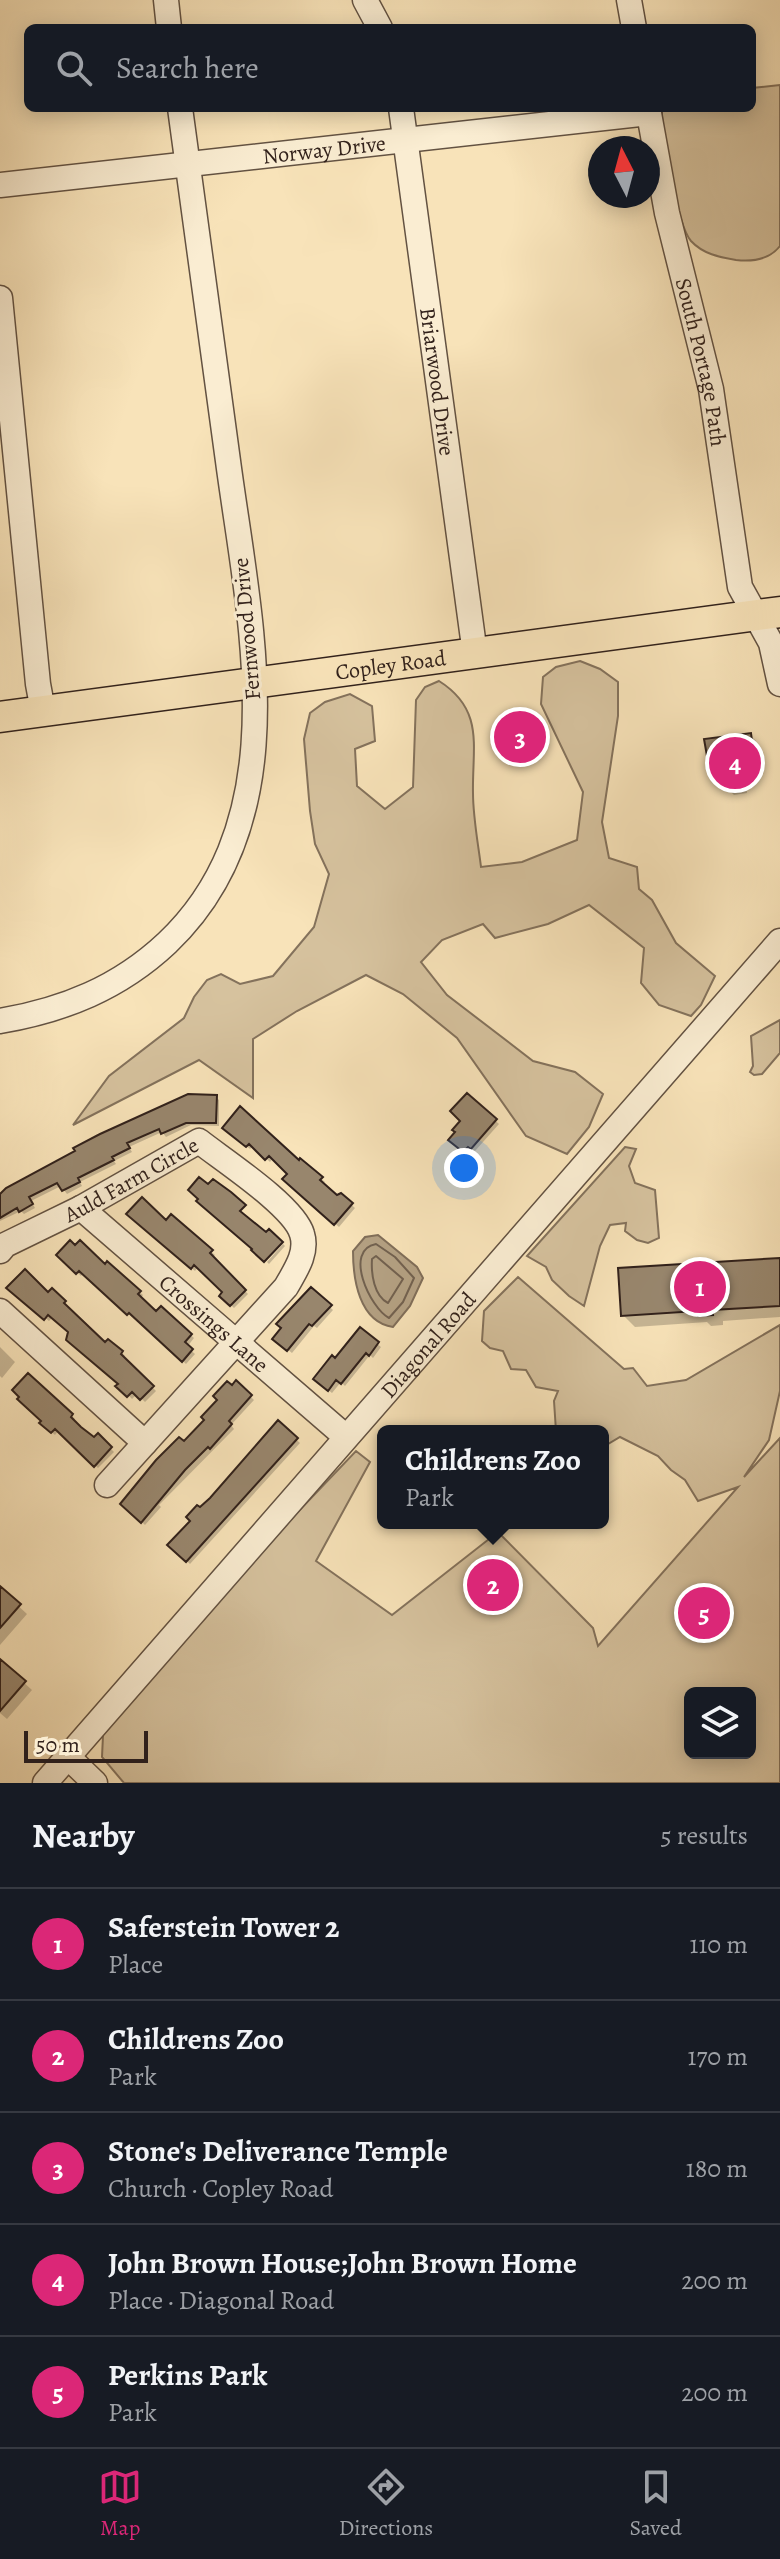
<!DOCTYPE html>
<html lang="en">
<head>
<meta charset="utf-8">
<style>
	:root { --surface:#171b24; --page:#242831; --text:#f1f3f6; --muted:#9ea1a6; --line:#363941; --accent:#db2777 }
	body { margin:0; font-family:Alegreya,serif; background:var(--page); color:var(--text) }
	.controls { position:absolute; right:24px; bottom:24px; display:grid; overflow:hidden; border-radius:12px; box-shadow:0 4px 20px #0003 }
	.controls button { width:72px; height:72px; display:grid; place-items:center; padding:0; border:0; border-bottom:2px solid var(--line); background:var(--surface); color:var(--text); font:40px sans-serif }
	.compass { position:absolute; left:588px; top:136px; width:72px; height:72px; border-radius:50%; background:var(--surface); box-shadow:0 4px 20px #0003; rotate:354deg }
	.scale { position:absolute; left:24px; bottom:20px; width:124px; box-sizing:border-box; padding-left:8px; border:4px solid #31211b; border-top:0; font-size:22px; line-height:28px; white-space:nowrap; color:#31211b; -webkit-text-stroke:6px #faedd2; paint-order:stroke }
	.you { position:absolute; left:464px; top:1168px; width:28px; height:28px; margin:-20px; border:6px solid #fff; border-radius:50%; background:#1a73e8; box-shadow:0 0 0 12px #1a73e833 }
	.badge { display:grid; place-items:center; width:52px; height:52px; border-radius:50%; background:var(--accent); color:#fff; font-size:26px; font-weight:700 }
	.pin { position:absolute; translate:-50% -50%; border:4px solid #fff; box-shadow:0 2px 8px #0006 }
	.popup { position:absolute; left:377px; top:1425px; width:232px; height:104px; box-sizing:border-box; display:grid; place-content:center; border-radius:12px; background:var(--surface); filter:drop-shadow(0 2px 6px #0005); font-size:26px; white-space:nowrap; color:var(--muted) }
	.popup b { font-size:30px; color:var(--text) }
	.popup::after { content:''; position:absolute; left:50%; top:100%; margin-left:-16px; border:16px solid transparent; border-top-color:var(--surface) }
	.list { margin:0; padding:0; list-style:none }
	h2 { display:flex; justify-content:space-between; align-items:center; height:104px; margin:0; padding:0 32px; font-size:34px }
	h2 small { font-size:26px; font-weight:400; color:var(--muted) }
	.list li { display:grid; grid-template-columns:52px 1fr auto; gap:24px; align-items:center; box-sizing:border-box; height:112px; padding:0 32px; border-top:2px solid var(--line) }
	.list b { display:block; font-size:30px; white-space:nowrap }
	.list p { margin:0; font-size:26px; white-space:nowrap; color:var(--muted) }
	.list em { font-size:26px; font-style:normal; color:var(--muted) }
	.icon { flex:none; width:44px; height:44px; fill:none; stroke:currentColor; stroke-width:2; stroke-linecap:round; stroke-linejoin:round }
	.map { position:relative; flex:none; width:780px; height:1783px; overflow:hidden }
	.search { position:absolute; background:var(--surface); box-shadow:0 4px 20px #0003; left:24px; right:24px; top:24px; height:88px; display:flex; align-items:center; gap:20px; box-sizing:border-box; padding:0 28px; border-radius:12px; color:var(--muted); font-size:30px }
	.sheet { height:664px; background:var(--surface) }
	nav { display:flex; justify-content:space-around; align-items:center; box-sizing:border-box; height:112px; border-top:2px solid var(--line); background:var(--surface); font-size:22px; color:var(--muted) }
	nav a { display:grid; justify-items:center; gap:4px }
	nav .on { color:var(--accent) }
	.map>svg:first-child { display:block }
	.green { fill:#d6c29e; stroke:#84725c; stroke-width:2; fill-rule:evenodd }
	.water { fill:#b4a183; stroke:#806e59; stroke-width:2 }
	.shadow { fill:#0003 }
	.lines { fill:none; stroke-linecap:round; stroke-linejoin:round }
	.shore { stroke:#72614f; stroke-width:2 }
	.building { fill:#98866d; stroke:#31211b; stroke-width:2 }
	.minor-casing { stroke:#635242; stroke-width:27 }
	.major-casing { stroke:#31211b; stroke-width:33 }
	.minor { stroke:#faedd2; stroke-width:24 }
	.major { stroke:#f8e3b9; stroke-width:30 }
	.labels { text-anchor:middle; stroke-width:6; stroke-linejoin:round; paint-order:stroke }
	.street-label { font-size:22px; fill:#31211b; stroke:#faedd2 }
</style>
</head>
<body>
<div class="map">
<svg width="780" height="1783" viewBox="0 0 780 1783">
	<rect width="100%" height="100%" fill="#f8e3b9"/>
	<filter id="stains"><feTurbulence type="fractalNoise" baseFrequency=".0025" numOctaves="4"/><feColorMatrix values="0 0 0 0 .2 0 0 0 0 .09 0 0 0 0 .02 0 0 0 .5 -.17"/></filter>
	<radialGradient id="worn" r=".72"><stop offset=".6" stop-color="#630" stop-opacity="0"/><stop offset="1" stop-color="#630" stop-opacity=".3"/></radialGradient>
	<path class="green" d="M 780,85 L 780,246 C 769,260 753,262 736,260 C 719,257 703,254 691,241 C 677,225 661,131 662,108 L 752,108 L 752,88 Z
		M 580,661 L 600,669 L 618,682 L 618,716 L 602,822 L 609,858 L 637,867 L 639,889 L 652,900 L 676,943 L 715,976 L 701,1005 L 691,1016 L 659,1005 L 641,983 L 644,948 L 589,905 L 548,924 L 495,938 L 483,924 L 442,940 L 421,962 L 447,995 L 533,1061 L 575,1072 L 603,1094 L 589,1127 L 567,1154 L 526,1136 L 457,1038 L 403,994 L 366,975 L 297,1011 L 253,1039 L 253,1098 L 199,1060 L 73,1125 L 109,1076 L 184,1018 L 194,997 L 207,980 L 221,974 L 240,984 L 273,976 L 314,927 L 329,874 L 315,844 L 310,811 L 304,739 L 310,713 L 325,702 L 350,694 L 372,706 L 375,741 L 355,749 L 357,786 L 385,809 L 413,787 L 416,700 L 425,687 L 439,681 C 485,710 472,747 473,793 C 473,817 478,843 481,867 L 522,862 L 577,840 L 583,792 L 541,704 L 543,677 L 556,667 Z
		M 780,1020 L 780,1053 L 762,1074 L 754,1075 L 750,1072 L 753,1066 L 751,1036 Z
		M 625,1147 L 636,1149 L 629,1166 L 635,1183 L 655,1190 L 659,1238 L 648,1243 L 637,1240 L 625,1231 L 626,1223 L 610,1225 L 600,1246 L 584,1306 L 569,1296 L 552,1280 L 546,1267 L 527,1256 Z
		M 518,1277 L 624,1369 L 633,1368 L 647,1386 L 686,1380 L 780,1325 L 780,1391 L 769,1440 L 744,1477 L 780,1438 L 780,1783 L 124,1783 L 102,1757 L 104,1715 L 356,1451 L 370,1462 L 316,1561 L 392,1615 L 498,1532 L 593,1628 L 598,1646 L 738,1487 L 698,1501 L 685,1480 L 671,1470 L 658,1456 L 620,1437 L 603,1447 L 603,1431 L 556,1431 L 554,1401 L 558,1391 L 536,1387 L 526,1370 L 511,1369 L 503,1351 L 490,1348 L 482,1341 L 484,1311 ZM 690,1693 L 750,1693 L 750,1753 L 690,1753 Z"/>
	<path class="water" d="M 378,1235 L 417,1267 L 423,1278 L 410,1306 L 393,1327 C 359,1322 353,1279 353,1251 L 365,1237 Z"/>
	<path class="shadow" d="M 750,735 L 756,741 L 759,762 L 753,763 L 754,773 L 744,774 L 747,793 L 734,795 L 728,789 L 724,759 L 715,760 L 709,755 Z
		M 467,1095 L 499,1124 L 475,1151 L 472,1149 L 467,1154 L 451,1140 L 463,1121 Z
		M 216,1097 L 219,1100 L 219,1126 L 191,1125 L 166,1137 L 162,1132 L 129,1147 L 132,1152 L 114,1161 L 116,1164 L 80,1182 L 82,1186 L 67,1194 L 61,1186 L 31,1201 L 35,1208 L 24,1214 L 21,1211 L 0,1221 L 0,1196 L 101,1135 Z
		M 225,1128 L 299,1163 L 301,1161 L 325,1182 L 322,1185 L 336,1197 L 340,1195 L 355,1208 L 339,1227 L 285,1179 L 290,1173 L 273,1158 L 270,1162 L 253,1146 L 250,1149 Z
		M 129,1214 L 166,1223 L 172,1217 L 215,1255 L 212,1258 L 248,1294 L 234,1308 L 222,1296 L 225,1292 L 198,1267 L 195,1271 Z
		M 283,1244 L 285,1246 L 269,1264 L 267,1262 Z
		M 59,1255 L 105,1266 L 139,1292 L 143,1295 L 140,1299 L 156,1314 L 161,1309 L 194,1338 L 187,1347 L 195,1354 L 186,1364 L 134,1315 L 132,1317 L 83,1273 L 81,1276 Z
		M 780,1260 L 780,1317 L 723,1321 L 723,1325 L 711,1326 L 707,1322 L 635,1327 L 623,1315 Z
		M 311,1290 L 333,1310 L 317,1328 L 314,1326 L 292,1353 L 275,1339 Z
		M 12,1291 L 49,1295 L 52,1291 L 105,1345 L 122,1353 L 125,1356 L 123,1358 L 156,1391 L 145,1402 L 137,1394 L 132,1399 L 70,1332 L 53,1317 L 49,1321 Z
		M 360,1330 L 381,1347 L 373,1358 L 370,1355 L 345,1386 L 341,1382 L 332,1393 L 315,1379 L 335,1360 Z
		M 0,1347 L 15,1362 L 2,1378 L 0,1376 Z
		M 28,1376 L 75,1419 L 73,1421 L 94,1440 L 98,1436 L 114,1452 L 98,1468 L 59,1430 L 55,1435 L 45,1426 Z
		M 236,1383 L 254,1400 L 231,1425 L 234,1429 L 159,1505 L 161,1507 L 145,1525 L 123,1503 L 184,1444 Z
		M 278,1423 L 300,1443 L 190,1564 L 170,1545 Z
		M 0,1589 L 27,1614 L 0,1645 Z
		M 0,1661 L 32,1690 L 7,1719 L 0,1713 Z"/>
	<g class="lines">
		<path class="shore" d="M 376,1244 L 395,1257 L 414,1278 L 403,1302 L 389,1318 C 370,1308 343,1250 376,1244 Z
			M 376,1256 L 403,1279 L 388,1303 C 374,1296 371,1274 372,1259 Z"/>
	</g>
	<path class="building" d="M 751,733 L 754,757 L 748,758 L 749,768 L 740,769 L 743,788 L 726,790 L 721,753 L 707,756 L 704,739 Z
		M 467,1093 L 497,1119 L 471,1149 L 468,1147 L 463,1152 L 448,1140 L 455,1132 L 452,1130 L 460,1121 L 450,1111 Z
		M 188,1094 L 217,1095 L 216,1123 L 186,1123 L 161,1134 L 159,1129 L 127,1143 L 130,1148 L 112,1157 L 114,1160 L 78,1178 L 80,1182 L 62,1191 L 57,1183 L 29,1197 L 33,1204 L 19,1212 L 17,1208 L 0,1218 L 0,1194 L 6,1188 L 75,1151 L 73,1148 L 100,1134 Z
		M 240,1106 L 299,1160 L 300,1158 L 323,1177 L 320,1180 L 337,1195 L 341,1193 L 353,1203 L 334,1225 L 282,1179 L 287,1174 L 269,1156 L 265,1160 L 249,1144 L 246,1147 L 222,1128 Z
		M 199,1177 L 208,1184 L 213,1179 L 231,1192 L 246,1205 L 240,1211 L 266,1232 L 269,1229 L 283,1242 L 264,1262 L 251,1250 L 252,1249 L 196,1201 L 198,1199 L 188,1190 Z
		M 142,1197 L 166,1220 L 171,1214 L 213,1250 L 210,1253 L 246,1290 L 230,1306 L 219,1296 L 222,1292 L 194,1265 L 191,1269 L 126,1214 Z
		M 70,1240 L 75,1245 L 80,1240 L 105,1264 L 107,1261 L 141,1291 L 138,1294 L 156,1311 L 161,1306 L 192,1334 L 185,1342 L 193,1349 L 182,1362 L 129,1313 L 127,1315 L 79,1271 L 76,1274 L 56,1255 Z
		M 780,1258 L 780,1306 L 712,1310 L 713,1315 L 698,1316 L 697,1311 L 621,1316 L 618,1268 Z
		M 25,1269 L 48,1292 L 52,1288 L 66,1301 L 64,1303 L 105,1342 L 108,1339 L 123,1351 L 121,1354 L 154,1386 L 140,1400 L 132,1392 L 127,1397 L 115,1386 L 118,1384 L 66,1340 L 68,1332 L 48,1315 L 44,1320 L 6,1288 Z
		M 311,1287 L 332,1305 L 312,1326 L 309,1324 L 287,1351 L 272,1339 L 281,1328 L 276,1324 Z
		M 360,1327 L 379,1342 L 369,1356 L 366,1353 L 341,1384 L 336,1380 L 328,1391 L 313,1379 L 332,1355 L 335,1358 Z
		M 28,1373 L 73,1414 L 71,1417 L 81,1427 L 94,1437 L 98,1433 L 112,1447 L 94,1467 L 55,1429 L 51,1433 L 39,1423 L 41,1421 L 17,1399 L 19,1397 L 12,1390 Z
		M 236,1380 L 252,1395 L 229,1421 L 232,1424 L 210,1449 L 208,1447 L 185,1470 L 141,1523 L 120,1504 L 156,1460 L 179,1437 L 184,1441 L 204,1420 L 201,1417 L 217,1400 L 213,1396 L 227,1381 L 232,1385 Z
		M 278,1420 L 298,1438 L 186,1562 L 167,1545 L 190,1521 L 186,1517 L 197,1505 L 200,1507 L 210,1498 Z
		M 0,1586 L 21,1604 L 0,1628 Z
		M 0,1659 L 26,1681 L 0,1711 Z"/>
	<g class="lines">
		<g class="minor-casing">
			<g id="minor">
				<path d="M 166,0 L 169,28"/>
				<path d="M 365,0 L 380,28"/>
				<path d="M 629,0 L 634,28"/>
				<path id="s1" d="M 401,108 L 475,654"/>
				<path id="s2" d="M 648,108 L 667,213 L 711,389 L 740,587 L 771,643 L 780,684"/>
				<path id="s3" d="M 0,185 L 649,113"/>
				<path d="M 0,298 L 38,684 L 43,711"/>
				<path d="M 0,1021 C 64,1010 119,988 167,943 C 299,818 249,620 228,461 C 212,344 196,226 180,108"/>
				<path id="s4" d="M 81,1208 L 346,1437"/>
				<path id="s5" d="M 0,1251 L 5,1245 L 81,1208 L 199,1141 C 223,1160 294,1206 302,1234 C 308,1253 295,1271 286,1287 L 107,1485"/>
				<path d="M 0,1311 L 145,1443"/>
				<path d="M 68,1757 L 95,1783"/>
				<path id="s6" d="M 45,1783 L 780,941"/>
			</g>
		</g>
		<g class="major-casing">
			<g id="major">
				<path id="s7" d="M 0,717 L 780,612"/>
			</g>
		</g>
		<use href="#minor" class="minor"/>
		<use href="#major" class="major"/>
	</g>
	<g class="labels">
		<g class="street-label">
			<text dy="8" stroke="none"><textPath href="#s3" startOffset="326">Norway Drive</textPath></text>
			<text dy="8" stroke="none"><textPath href="#s2" startOffset="260">South Portage Path</textPath></text>
			<text dy="8" stroke="none"><textPath href="#s1" startOffset="276">Briarwood Drive</textPath></text>
			<text transform="translate(246 629) rotate(-95)" y="8">Fernwood Drive</text>
			<text dy="8" stroke="none"><textPath href="#s7" startOffset="394">Copley Road</textPath></text>
			<text dy="8" stroke="none"><textPath href="#s5" startOffset="150">Auld Farm Circle</textPath></text>
			<text dy="8" stroke="none"><textPath href="#s4" startOffset="176">Crossings Lane</textPath></text>
			<text dy="8" stroke="none"><textPath href="#s6" startOffset="582">Diagonal Road</textPath></text>
		</g>
	</g>
	<rect width="100%" height="100%" filter="url(#stains)"/>
	<rect width="100%" height="100%" fill="url(#worn)"/>
</svg>
<div class="controls">
<button><svg class="icon" aria-label="layers" viewBox="0 0 24 24"><path d="M12 4l9 5-9 5-9-5zM3 14l9 5 9-5"/></svg></button>
</div>
<svg class="compass" viewBox="-18 -18 36 36"><path d="M0-13l5 13h-10z" fill="#e53935"/><path d="M0 13l5-13h-10z" fill="#9ea1a6"/></svg>
<div class="scale">50 m</div>
<div class="you"></div>
<div class="pin badge" style="left:700px;top:1287px">1</div>
<div class="pin badge" style="left:493px;top:1585px">2</div>
<div class="popup"><b>Childrens Zoo</b>Park</div>
<div class="pin badge" style="left:520px;top:737px">3</div>
<div class="pin badge" style="left:735px;top:763px">4</div>
<div class="pin badge" style="left:704px;top:1613px">5</div>
<div class="search"><svg class="icon" aria-label="search" viewBox="0 0 24 24"><circle cx="10" cy="10" r="6"/><path d="M15 15l6 6"/></svg>Search here</div>
</div>
<section class="sheet">
<h2>Nearby<small>5 results</small></h2>
<ul class="list">
<li><span class="badge">1</span><div><b>Saferstein Tower 2</b><p>Place</p></div><em>110 m</em></li>
<li><span class="badge">2</span><div><b>Childrens Zoo</b><p>Park</p></div><em>170 m</em></li>
<li><span class="badge">3</span><div><b>Stone's Deliverance Temple</b><p>Church · Copley Road</p></div><em>180 m</em></li>
<li><span class="badge">4</span><div><b>John Brown House;John Brown Home</b><p>Place · Diagonal Road</p></div><em>200 m</em></li>
<li><span class="badge">5</span><div><b>Perkins Park</b><p>Park</p></div><em>200 m</em></li>
</ul>
</section>
<nav>
<a class="on"><svg class="icon" aria-label="map" viewBox="0 0 24 24"><path d="M3 6l6-2 6 2 6-2v14l-6 2-6-2-6 2zM9 4v14M15 6v14"/></svg>Map</a>
<a><svg class="icon" aria-label="directions" viewBox="0 0 24 24"><path d="M12 3l9 9-9 9-9-9zM9 14v-3h6M13 9l2 2-2 2"/></svg>Directions</a>
<a><svg class="icon" aria-label="saved" viewBox="0 0 24 24"><path d="M7 4h10v16l-5-4-5 4z"/></svg>Saved</a>
</nav>
</body>
</html>
